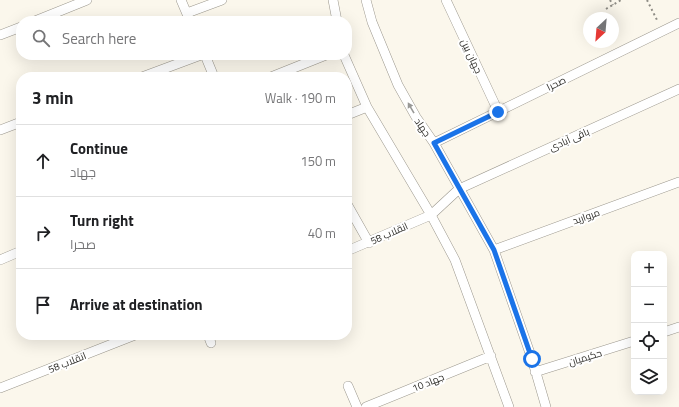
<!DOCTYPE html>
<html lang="en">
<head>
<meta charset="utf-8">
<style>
	:root { --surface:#fff; --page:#f2f2f2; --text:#202124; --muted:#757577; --line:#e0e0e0 }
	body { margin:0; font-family:"Titillium Web",Cairo,sans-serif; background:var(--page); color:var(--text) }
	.controls { position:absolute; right:12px; bottom:12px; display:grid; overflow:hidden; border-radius:8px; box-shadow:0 4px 16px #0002 }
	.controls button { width:36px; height:36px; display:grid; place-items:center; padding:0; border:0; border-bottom:1px solid var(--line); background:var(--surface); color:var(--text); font:20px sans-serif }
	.compass { position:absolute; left:583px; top:12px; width:36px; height:36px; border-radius:50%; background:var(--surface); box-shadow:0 4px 16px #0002; rotate:206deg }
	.stop { position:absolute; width:12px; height:12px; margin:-9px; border:3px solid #1a73e8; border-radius:50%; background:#fff }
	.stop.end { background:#1a73e8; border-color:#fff; box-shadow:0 1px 4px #0008 }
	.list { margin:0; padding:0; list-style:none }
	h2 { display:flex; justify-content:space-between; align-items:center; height:52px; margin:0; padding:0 16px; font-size:17px }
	h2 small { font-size:13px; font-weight:400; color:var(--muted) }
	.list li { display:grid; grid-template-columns:26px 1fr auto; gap:12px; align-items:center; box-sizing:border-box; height:72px; padding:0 16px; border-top:1px solid var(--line) }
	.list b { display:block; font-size:15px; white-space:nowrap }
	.list p { margin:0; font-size:13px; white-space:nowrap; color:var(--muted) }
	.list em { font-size:13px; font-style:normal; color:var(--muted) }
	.icon { flex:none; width:22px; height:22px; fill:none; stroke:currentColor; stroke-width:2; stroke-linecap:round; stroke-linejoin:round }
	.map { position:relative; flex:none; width:679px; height:407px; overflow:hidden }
	.search { position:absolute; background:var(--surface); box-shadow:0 4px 16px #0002; left:16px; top:16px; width:336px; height:44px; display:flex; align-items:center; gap:10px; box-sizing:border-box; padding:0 14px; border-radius:16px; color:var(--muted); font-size:15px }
	.panel { position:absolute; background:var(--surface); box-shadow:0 4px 16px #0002; left:16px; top:72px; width:336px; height:268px; border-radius:16px }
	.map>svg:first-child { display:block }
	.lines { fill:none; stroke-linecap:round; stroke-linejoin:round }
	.street-casing { stroke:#9c988e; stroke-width:10 }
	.path { stroke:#8e8c85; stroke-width:2; stroke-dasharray:2 3; stroke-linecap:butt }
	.street { stroke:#fff; stroke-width:9 }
	.oneway { fill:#989896 }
	.route { stroke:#1a73e8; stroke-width:5 }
	.labels { text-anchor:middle; stroke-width:4; stroke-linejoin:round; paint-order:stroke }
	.street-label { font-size:10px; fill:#31302c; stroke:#fff }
</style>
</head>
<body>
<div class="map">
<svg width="679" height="407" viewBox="0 0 679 407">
	<rect width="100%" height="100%" fill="#fbf7ec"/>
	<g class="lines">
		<g class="street-casing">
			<path id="street" d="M 181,0 L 190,21
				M 333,0 L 337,21
				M 366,0 L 372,22 L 398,85 L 416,117 L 434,143 L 494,250 L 532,359 L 546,407
				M 446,0 L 498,111
				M 187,13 L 222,0
				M 35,21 L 87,0
				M 0,35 L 21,27
				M 205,55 L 214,77
				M 344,55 L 367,107 L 431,215 L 455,260 L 509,407
				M 142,77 L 201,55
				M 271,77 L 326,55
				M 347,115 L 367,107
				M 0,130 L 21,122
				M 434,143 L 679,23
				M 347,204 L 369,243
				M 494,250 L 679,182
				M 347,251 L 431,215 L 459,189 L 679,89
				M 0,260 L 21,251
				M 664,332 L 679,327
				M 208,335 L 211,343
				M 535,372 L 634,341
				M 348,386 L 357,407
				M 0,388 L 135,335
				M 366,407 L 491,356"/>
		</g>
		<path class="path" d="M 610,0 L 613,5
			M 647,0 L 658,22
			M 606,9 L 621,0"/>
		<use href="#street" class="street"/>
	</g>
	<defs><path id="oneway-solid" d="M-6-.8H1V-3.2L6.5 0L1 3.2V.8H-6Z"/></defs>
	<use class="oneway" href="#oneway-solid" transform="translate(411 108) rotate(-120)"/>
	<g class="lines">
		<path class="route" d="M 498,112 L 434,143 L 494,250 L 532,359"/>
	</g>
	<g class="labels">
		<g class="street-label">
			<text transform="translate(472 56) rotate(65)" y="4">جهان بین</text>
			<text transform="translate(556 83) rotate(-26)" y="4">صحرا</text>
			<text transform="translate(423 127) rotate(56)" y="4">جهاد</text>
			<text transform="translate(569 139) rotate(-24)" y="4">باقی آبادی</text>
			<text transform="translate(586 216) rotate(-20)" y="4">مروارید</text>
			<text transform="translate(389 233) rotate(-24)" y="4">انقلاب 58</text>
			<text transform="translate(585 357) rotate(-17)" y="4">حکیمیان</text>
			<text transform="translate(67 362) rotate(-22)" y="4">انقلاب 58</text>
			<text transform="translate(428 382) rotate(-22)" y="4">جهاد 10</text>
		</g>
	</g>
</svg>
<div class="controls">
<button>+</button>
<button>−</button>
<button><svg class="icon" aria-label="locate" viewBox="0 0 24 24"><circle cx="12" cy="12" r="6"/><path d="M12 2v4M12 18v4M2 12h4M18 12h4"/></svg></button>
<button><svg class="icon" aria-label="layers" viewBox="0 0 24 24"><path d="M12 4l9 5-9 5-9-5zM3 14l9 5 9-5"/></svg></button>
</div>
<svg class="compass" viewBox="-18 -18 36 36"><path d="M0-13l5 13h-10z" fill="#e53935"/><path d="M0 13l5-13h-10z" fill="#757577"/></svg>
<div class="stop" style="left:532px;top:359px"></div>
<div class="stop end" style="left:498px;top:112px"></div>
<div class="search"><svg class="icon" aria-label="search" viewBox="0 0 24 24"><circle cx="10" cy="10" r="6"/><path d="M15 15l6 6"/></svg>Search here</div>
<section class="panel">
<h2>3 min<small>Walk · 190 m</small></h2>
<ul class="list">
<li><svg class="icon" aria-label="ahead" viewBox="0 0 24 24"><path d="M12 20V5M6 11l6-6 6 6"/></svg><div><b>Continue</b><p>جهاد</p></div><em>150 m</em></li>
<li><svg class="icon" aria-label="right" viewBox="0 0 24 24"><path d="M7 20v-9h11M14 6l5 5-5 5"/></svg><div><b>Turn right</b><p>صحرا</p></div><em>40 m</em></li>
<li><svg class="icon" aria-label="arrive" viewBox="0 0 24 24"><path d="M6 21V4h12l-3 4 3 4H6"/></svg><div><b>Arrive at destination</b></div></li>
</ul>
</section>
</div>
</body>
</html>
